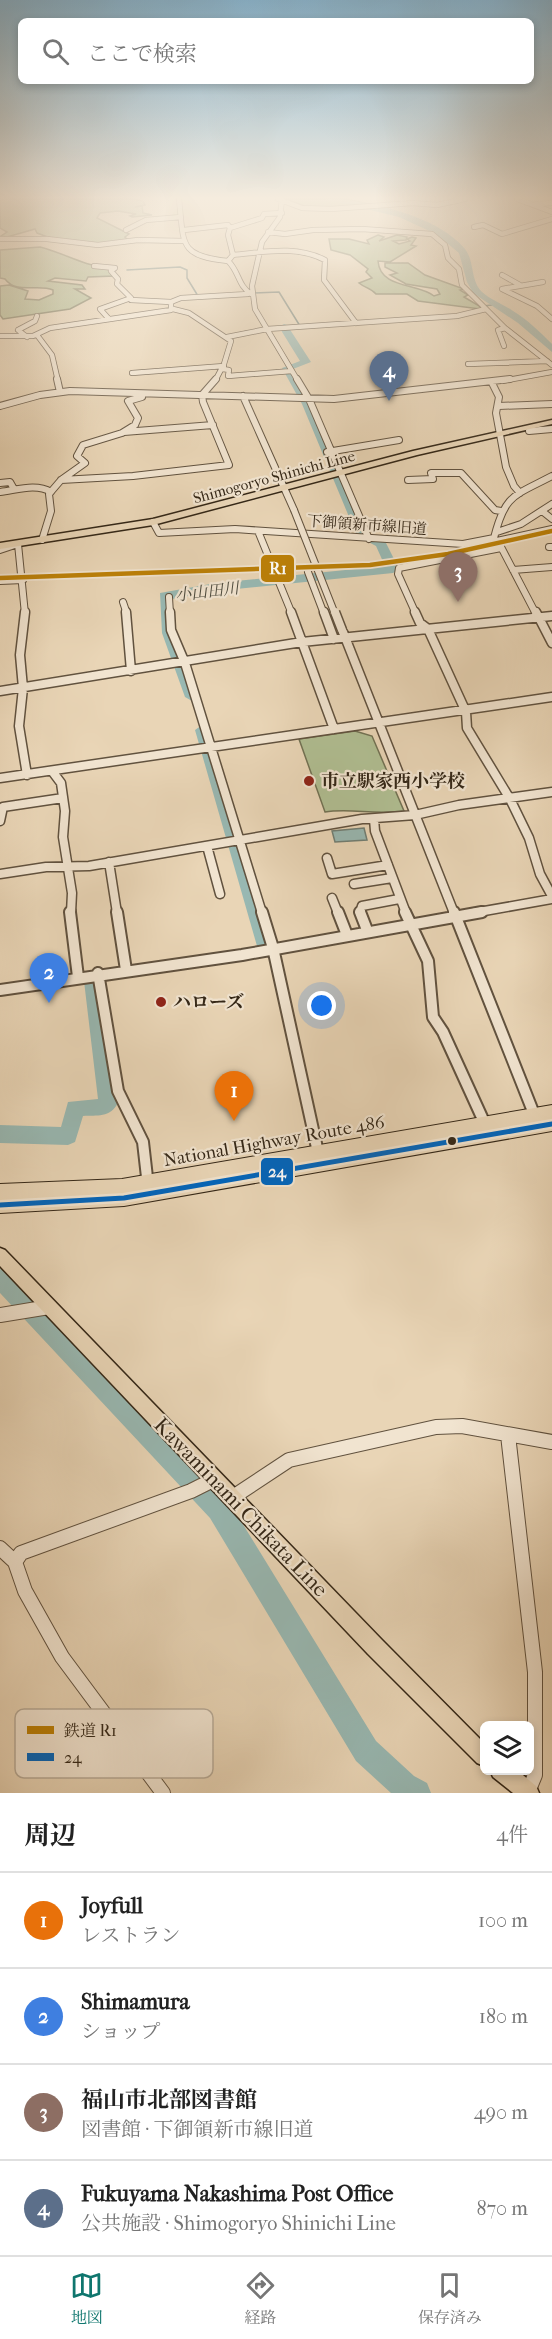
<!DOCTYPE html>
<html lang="ja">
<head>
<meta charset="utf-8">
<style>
	:root { --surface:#fff; --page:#f2f2f2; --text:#222; --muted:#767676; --line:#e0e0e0; --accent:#0f766e }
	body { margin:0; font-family:"IM FELL French Canon","Noto Serif JP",serif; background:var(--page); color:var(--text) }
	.controls { position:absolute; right:18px; bottom:18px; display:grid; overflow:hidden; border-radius:9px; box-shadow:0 3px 9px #0003 }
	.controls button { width:54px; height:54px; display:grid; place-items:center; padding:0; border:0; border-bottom:2px solid var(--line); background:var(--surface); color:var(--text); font:30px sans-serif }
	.you { position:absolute; left:322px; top:1006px; width:21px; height:21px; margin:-15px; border:4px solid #fff; border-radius:50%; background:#1a73e8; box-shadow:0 0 0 9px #1a73e833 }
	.badge { display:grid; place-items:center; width:39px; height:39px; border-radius:50%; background:var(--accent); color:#fff; font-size:20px; font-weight:700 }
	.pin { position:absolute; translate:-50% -50px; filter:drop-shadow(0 2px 3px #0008) }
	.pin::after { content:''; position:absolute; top:32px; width:21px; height:18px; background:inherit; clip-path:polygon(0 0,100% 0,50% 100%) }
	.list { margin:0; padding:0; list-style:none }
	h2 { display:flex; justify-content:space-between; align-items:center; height:78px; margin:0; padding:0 24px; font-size:26px }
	h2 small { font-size:20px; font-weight:400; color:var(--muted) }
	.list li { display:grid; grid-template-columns:39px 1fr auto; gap:18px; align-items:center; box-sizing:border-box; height:96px; padding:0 24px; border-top:2px solid var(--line) }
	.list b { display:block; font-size:22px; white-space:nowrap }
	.list p { margin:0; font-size:20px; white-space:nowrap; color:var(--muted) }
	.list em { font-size:20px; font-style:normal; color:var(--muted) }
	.icon { flex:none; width:33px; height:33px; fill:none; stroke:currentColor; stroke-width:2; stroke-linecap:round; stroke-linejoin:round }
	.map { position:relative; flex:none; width:552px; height:1793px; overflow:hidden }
	.search { position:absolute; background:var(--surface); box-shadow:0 3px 9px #0003; left:18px; right:18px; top:18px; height:66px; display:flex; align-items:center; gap:15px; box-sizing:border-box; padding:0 21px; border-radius:9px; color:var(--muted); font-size:22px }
	.sheet { height:462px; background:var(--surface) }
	nav { display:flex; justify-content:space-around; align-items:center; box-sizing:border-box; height:84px; border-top:2px solid var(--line); background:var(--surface); font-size:16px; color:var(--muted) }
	nav a { display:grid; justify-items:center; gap:3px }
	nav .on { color:var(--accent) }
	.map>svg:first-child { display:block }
	.green { fill:#b0be92; stroke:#727254; stroke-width:1.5 }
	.water { fill:#98b8b2; stroke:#707e74; stroke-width:1.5 }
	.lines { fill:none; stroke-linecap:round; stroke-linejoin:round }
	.stream { stroke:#707e74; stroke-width:1.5 }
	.river { fill:#98b8b2; fill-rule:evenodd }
	.minor-far4-casing { stroke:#61523f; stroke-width:6 }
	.minor-far3-casing { stroke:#61523f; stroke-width:8 }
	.minor-far2-casing { stroke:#61523f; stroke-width:11 }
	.minor-far1-casing { stroke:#61523f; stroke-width:14 }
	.minor-casing { stroke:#61523f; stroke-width:16 }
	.major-casing { stroke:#342717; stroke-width:3 }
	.highway-casing { stroke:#342717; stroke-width:2 }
	.minor-far4 { stroke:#f1e4d0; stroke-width:4.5 }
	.minor-far3 { stroke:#f1e4d0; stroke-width:6 }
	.minor-far2 { stroke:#f1e4d0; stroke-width:8 }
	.minor-far1 { stroke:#f1e4d0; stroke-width:10 }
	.minor { stroke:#f1e4d0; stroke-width:14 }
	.major { fill:#e9d5b6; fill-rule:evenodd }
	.highway { fill:#e9d5b6; fill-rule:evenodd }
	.minor-bridge-far1-casing { stroke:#61523f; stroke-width:8; stroke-linecap:butt }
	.minor-bridge-casing { stroke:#61523f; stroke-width:11; stroke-linecap:butt }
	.minor-bridge-far1 { stroke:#f1e4d0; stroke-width:6 }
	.minor-bridge { stroke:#f1e4d0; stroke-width:8 }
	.bus-1-casing { stroke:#f1e4d0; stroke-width:10 }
	.bus-1 { stroke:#0065bd; stroke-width:5 }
	.rail-1-casing { stroke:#f1e4d0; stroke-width:8 }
	.rail-1 { stroke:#bc8007; stroke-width:4.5 }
	.poi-dot { fill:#8f2418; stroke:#f1e4d0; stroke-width:2 }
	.bus-dot { fill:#342717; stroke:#f1e4d0; stroke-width:2 }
	.labels { text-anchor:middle; stroke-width:4.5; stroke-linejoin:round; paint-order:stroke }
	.far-street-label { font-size:15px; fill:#342717; stroke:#f1e4d0 }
	.far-water-label { font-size:16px; font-style:italic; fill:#4d4b3e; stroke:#f1e4d0 }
	.poi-label { font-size:18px; font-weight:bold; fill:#342717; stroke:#f1e4d0; text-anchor:start }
	.street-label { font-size:18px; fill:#342717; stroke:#f1e4d0 }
	.near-street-label { font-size:21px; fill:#342717; stroke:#f1e4d0 }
	.key { fill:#f1e4d0; stroke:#b8ab98; stroke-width:1.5 }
	.key-label { font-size:16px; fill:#342717 }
	.line-badge { stroke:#f1e4d0; stroke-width:2 }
	.badge-label { font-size:16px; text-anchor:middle; font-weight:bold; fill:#fff }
</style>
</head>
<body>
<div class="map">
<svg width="552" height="1793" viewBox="0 0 552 1793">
	<rect width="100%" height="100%" fill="#e9d5b6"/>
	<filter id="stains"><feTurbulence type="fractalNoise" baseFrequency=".00333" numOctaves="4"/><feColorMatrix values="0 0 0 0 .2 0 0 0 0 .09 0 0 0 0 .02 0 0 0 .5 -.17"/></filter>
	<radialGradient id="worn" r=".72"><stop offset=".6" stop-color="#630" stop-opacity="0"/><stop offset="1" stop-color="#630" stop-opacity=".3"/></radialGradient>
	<path class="green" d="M 0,199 L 132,199 L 143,201 L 145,205 L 135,207 L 142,206 L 143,213 L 152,215 L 132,217 L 130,216 L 136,214 L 118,211 L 100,213 L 97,218 L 129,234 L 125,237 L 128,240 C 105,246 59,243 37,233 L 35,229 L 7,237 L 1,236 L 7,232 L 0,228 Z
		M 286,199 L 346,199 L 377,206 L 307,207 Z
		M 378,235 L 384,237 L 379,241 L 397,235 L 407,237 L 406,240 L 393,241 L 399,244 L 410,241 L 407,239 L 412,237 L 416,238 L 411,245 L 416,246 L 390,262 L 378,261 C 380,289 418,283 434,296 L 440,294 L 437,289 L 406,284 L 390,275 L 397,273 L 385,267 L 385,263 L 408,263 L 425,275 L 464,289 L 460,290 L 468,295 L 464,297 L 481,307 L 480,309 L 418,301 L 407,294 L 376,294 C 371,288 365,288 359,283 L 372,278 L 366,272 L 368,269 L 350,255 L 331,250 L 329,239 L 349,239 L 369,244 L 367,240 Z
		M 40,247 C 64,253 84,266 108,268 L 114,276 L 88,277 L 86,281 L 55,278 L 48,281 L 82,285 L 85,289 L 75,289 L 91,298 L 70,309 L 3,319 L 0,315 L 0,286 L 9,285 L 28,291 L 25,299 L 39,300 L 53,294 L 53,290 C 38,283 17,295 5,279 L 0,278 L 0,250 Z
		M 355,731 L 372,736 L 404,811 C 376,815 349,808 325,812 L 299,739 Z"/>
	<path class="water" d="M 364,828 L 367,840 L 335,842 L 332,831 Z"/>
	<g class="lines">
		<path class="stream" d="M 127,270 L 180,267 L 187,270 L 187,278 L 198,296
			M 252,293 L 279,292 L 300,326
			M 483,306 L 492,305
			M 230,335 L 247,331"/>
		<path class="river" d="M 325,199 C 366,199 439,216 465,249 C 475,262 470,280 482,292 C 491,300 503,304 513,311 C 528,320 540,332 552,344 L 552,352 L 518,323 L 473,293 L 467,282 L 459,253 L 436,234 L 399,217 Z
			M 284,324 L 287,325 L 311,362 L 293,369 L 312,404 L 368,534 L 385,541 L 399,569 L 393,573 L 216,591 L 172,599 L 176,633 L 199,697 L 192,701 L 185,697 L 162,633 L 160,593 L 216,583 L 385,566 L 376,546 L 357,536 L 302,404 L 282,368 L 300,361 L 279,327 Z
			M 202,725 L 209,730 L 275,946 L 272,951 L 260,951 L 257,946 L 195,730 Z
			M 93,974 L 99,976 L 102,981 L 118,1103 C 110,1118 97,1115 83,1116 L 75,1142 L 68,1145 L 0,1143 L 0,1125 L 61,1127 L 68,1102 L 98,1099 L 84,981 L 87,976 Z
			M 0,1269 L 8,1272 L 28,1290 L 228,1500 L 376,1741 L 414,1776 L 427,1783 L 431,1793 L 391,1793 L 356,1761 L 210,1518 L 0,1293 Z"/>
		<g class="minor-far4-casing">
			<path id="minor-far4" d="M 179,199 C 184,244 178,256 228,261
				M 278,199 L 302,208 L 331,209 L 413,203 L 437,205 L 465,199
				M 282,199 L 280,217 L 262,242 L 252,286 L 255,309 L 298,381
				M 517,199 L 552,212
				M 536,204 L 552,203
				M 474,227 L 483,225 L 502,234 L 552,219
				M 126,230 L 146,220 L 181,217
				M 184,230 L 228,225 L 230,228
				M 268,232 L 285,234 L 313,230 L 362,229 L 432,234 L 445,245 L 448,258 L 459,269 L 462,285 L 505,328 L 552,365
				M 0,239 L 47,239 L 98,245 L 138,240 L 184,241
				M 233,255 L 228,235 L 230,228 L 262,218 L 264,214 L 282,213
				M 94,266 L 115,268 L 111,271 L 118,279 L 117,284 L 131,298 L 100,309 L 109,319
				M 502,275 L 520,285
				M 543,282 L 502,289 L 537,306 L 552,319
				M 251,294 C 238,286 239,271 228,261 L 233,255 C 265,252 296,245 325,260 L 324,280 L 356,323
				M 131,300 L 171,302
				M 173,309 L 189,313 L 231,341 L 224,364 L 215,381
				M 37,335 L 52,355 L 58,381
				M 0,336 L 33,336 L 50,328 L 171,310 L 171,302 L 181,298 L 248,294
				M 27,337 L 18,330 L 35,321 L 37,316
				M 227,337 L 267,329 L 457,316 L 486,309
				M 504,346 L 498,330 L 505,328
				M 468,364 L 547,361
				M 223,369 L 229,370 L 228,376 L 292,371
				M 132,373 L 224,366
				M 502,381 L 552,372"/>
		</g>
		<g class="minor-far3-casing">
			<path id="minor-far3" d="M 57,379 L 60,392
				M 297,379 L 309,399 L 369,539
				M 492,383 L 499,397 L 496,413 L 506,467 L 514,486 L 520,493
				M 243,396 L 294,510
				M 0,406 L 40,395 L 70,391 L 334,399 L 510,379
				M 499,406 L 552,404
				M 529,431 L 552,429
				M 124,432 L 213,425
				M 327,452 L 399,440
				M 61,480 L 133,476 L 229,465 L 203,402 L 202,395 L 216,379
				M 408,480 L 433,479 L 431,473 L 461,473 L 495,510 L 501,511
				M 0,483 L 10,482 L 14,489
				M 0,492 C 17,490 36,483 51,492
				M 542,511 L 552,519
				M 153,522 L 159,533 L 235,529 L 463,544 L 494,538 C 505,494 514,496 552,476
				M 258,531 L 292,614
				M 497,532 L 521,524 L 552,504
				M 42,540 L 51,511 L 49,494 L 61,480 L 85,463 L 77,456 L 83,445 L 122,433 L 135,425 L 138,418 L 128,401 L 142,397
				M 497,541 L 552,529
				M 500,545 L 536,614
				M 549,547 L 552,547
				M 0,550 L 18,544 L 25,614
				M 513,570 L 552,567
				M 308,572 L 324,614
				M 0,581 L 23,580
				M 169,597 L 170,614
				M 123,602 L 127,614
				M 416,614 L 398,574 L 399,568 L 501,548"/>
		</g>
		<g class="minor-far2-casing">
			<path id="minor-far2" d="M 25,612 L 20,655 L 23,688 L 19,726 L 27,775
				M 126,612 L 131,671
				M 170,612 L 171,630 L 185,663 L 262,913
				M 291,612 L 334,729
				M 324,612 L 334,639
				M 415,612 L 420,623 L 428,629 L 466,712 L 467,728 L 510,799 L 529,838 L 540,874 L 552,896
				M 536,612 L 552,643
				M 343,632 L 454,913
				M 0,691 L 302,642 L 552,616
				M 52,771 L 61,783 L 65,811 L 63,837 L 72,893 L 71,913
				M 0,778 L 552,697
				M 374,819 L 375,831 L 406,913
				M 0,821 L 3,807 L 63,798
				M 207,846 L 220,894
				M 327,858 L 332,874 L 388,865
				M 109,862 L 117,913
				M 0,874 L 46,867 L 89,866 L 362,819 L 415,815 L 459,805 L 552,792
				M 354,884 L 392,878
				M 332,898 L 338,913
				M 360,913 L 362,906 L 399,899
				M 473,913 L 552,899"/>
		</g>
		<g class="minor-far1-casing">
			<path id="minor-far1" d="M 70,912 L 78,977
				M 117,912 L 126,970
				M 262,912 L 273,948 L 319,1157
				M 338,912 L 347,935
				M 360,912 L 367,930
				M 405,912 L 428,961 L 433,1017 L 443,1032 L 485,1124
				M 454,912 L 536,1119
				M 98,973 L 118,1091 L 143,1142 L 148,1186
				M 0,990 L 242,955 L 482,912"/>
		</g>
		<g class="minor-casing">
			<path id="minor" d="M 0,1315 L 49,1307
				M 508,1435 L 535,1672 L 535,1775 L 528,1792
				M 233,1497 L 289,1460 L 436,1427 L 462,1426 L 552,1442
				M 0,1548 L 15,1562
				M 163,1793 L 62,1657 L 25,1591 L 15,1562 L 21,1553 L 191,1491 L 215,1479"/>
		</g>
		<g class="major-casing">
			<path id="major" d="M 552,420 L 552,424 L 417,455 L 153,525 L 0,549 L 0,543 L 153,519 L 413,451 Z
				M 0,1248 L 5,1250 L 382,1640 L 484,1743 L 484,1766 L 477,1763 L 368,1654 L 0,1266 Z
				M 490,1770 L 517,1770 L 536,1786 L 539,1793 L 513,1793 L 493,1777 Z"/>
		</g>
		<g class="highway-casing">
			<path id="highway" d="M 552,1105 L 552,1131 L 124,1206 L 0,1213 L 0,1184 L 122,1179 Z"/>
		</g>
		<use href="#minor-far4" class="minor-far4"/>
		<use href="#minor-far3" class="minor-far3"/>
		<use href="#minor-far2" class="minor-far2"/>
		<use href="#minor-far1" class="minor-far1"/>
		<use href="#minor" class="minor"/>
		<use href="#major" class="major"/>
		<use href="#highway" class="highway"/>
		<g class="minor-bridge-far1-casing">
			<path id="minor-bridge-far1" d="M 294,510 L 335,614"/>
		</g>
		<g class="minor-bridge-casing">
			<path id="minor-bridge" d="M 335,612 L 342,630"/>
		</g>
		<use href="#minor-bridge-far1" class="minor-bridge-far1"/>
		<use href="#minor-bridge" class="minor-bridge"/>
		<g class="bus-1-casing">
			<path id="bus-1" d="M 0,1205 L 124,1198 L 552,1124"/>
		</g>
		<use href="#bus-1" class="bus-1"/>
		<g class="rail-1-casing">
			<path id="rail-1" d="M 0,578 L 370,565 L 448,554 L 552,531"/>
		</g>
		<use href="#rail-1" class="rail-1"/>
	</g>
	<linearGradient id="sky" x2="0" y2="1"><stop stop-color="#88b6d2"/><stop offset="0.44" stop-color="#f5ecde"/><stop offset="1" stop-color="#f5ecde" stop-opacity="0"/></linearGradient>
	<rect width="552" height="450" fill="url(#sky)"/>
	<g class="poi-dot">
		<circle cx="309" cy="781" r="6"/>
		<circle cx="161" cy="1002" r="6"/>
	</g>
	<circle class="bus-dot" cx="452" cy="1141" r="5"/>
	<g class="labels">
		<g class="far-street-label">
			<text transform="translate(274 477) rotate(-15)" y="5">Shimogoryo Shinichi Line</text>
			<text transform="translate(367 525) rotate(4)" y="5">下御領新市線旧道</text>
		</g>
		<g class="far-water-label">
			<text transform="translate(207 591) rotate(-7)" y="6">小山田川</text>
		</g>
		<g class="poi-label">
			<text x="321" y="787">市立駅家西小学校</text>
			<text x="173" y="1008">ハローズ</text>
		</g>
		<g class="street-label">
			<text transform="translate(274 1141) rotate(-10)" y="6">National Highway Route 486</text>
		</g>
		<g class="near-street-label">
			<text transform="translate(241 1507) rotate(46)" y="7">Kawaminami Chikata Line</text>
		</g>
	</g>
	<rect x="15" y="1709" width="198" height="69" rx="9" class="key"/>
	<rect x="27" y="1726" width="27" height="8" fill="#bc8007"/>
	<rect x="27" y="1753" width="27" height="8" fill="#0065bd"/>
	<g class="key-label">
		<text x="64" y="1736">鉄道 R1</text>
		<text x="64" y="1763">24</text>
	</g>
	<g class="line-badge">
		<rect x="260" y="554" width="35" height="29" rx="6" fill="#bc8007"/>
		<rect x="260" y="1157" width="34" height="29" rx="6" fill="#0065bd"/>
	</g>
	<g class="badge-label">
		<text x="278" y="574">R1</text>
		<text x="277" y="1177">24</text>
	</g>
	<rect width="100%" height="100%" filter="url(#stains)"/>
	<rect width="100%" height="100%" fill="url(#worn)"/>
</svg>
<div class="controls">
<button><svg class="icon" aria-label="layers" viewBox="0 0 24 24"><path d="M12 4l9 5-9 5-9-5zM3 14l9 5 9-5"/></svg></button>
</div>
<div class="you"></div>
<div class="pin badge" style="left:234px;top:1121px;background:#e8710a">1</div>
<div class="pin badge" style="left:49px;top:1003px;background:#3f7fe0">2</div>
<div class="pin badge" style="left:458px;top:602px;background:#8d6e63">3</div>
<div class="pin badge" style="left:389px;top:401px;background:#5c6f8a">4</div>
<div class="search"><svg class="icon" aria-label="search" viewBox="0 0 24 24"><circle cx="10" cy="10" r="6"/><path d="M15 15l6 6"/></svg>ここで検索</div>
</div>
<section class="sheet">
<h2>周辺<small>4件</small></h2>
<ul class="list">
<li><span class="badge" style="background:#e8710a">1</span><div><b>Joyfull</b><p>レストラン</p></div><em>100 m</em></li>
<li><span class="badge" style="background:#3f7fe0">2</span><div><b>Shimamura</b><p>ショップ</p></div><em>180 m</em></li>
<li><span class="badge" style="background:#8d6e63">3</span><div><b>福山市北部図書館</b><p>図書館 · 下御領新市線旧道</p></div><em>490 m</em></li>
<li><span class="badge" style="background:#5c6f8a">4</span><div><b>Fukuyama Nakashima Post Office</b><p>公共施設 · Shimogoryo Shinichi Line</p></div><em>870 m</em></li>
</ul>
</section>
<nav>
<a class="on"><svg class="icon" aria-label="map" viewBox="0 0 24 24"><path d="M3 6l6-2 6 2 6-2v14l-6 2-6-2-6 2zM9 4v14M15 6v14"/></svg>地図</a>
<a><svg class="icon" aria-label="directions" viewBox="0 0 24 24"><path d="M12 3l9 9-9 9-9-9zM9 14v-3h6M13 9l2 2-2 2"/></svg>経路</a>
<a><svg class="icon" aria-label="saved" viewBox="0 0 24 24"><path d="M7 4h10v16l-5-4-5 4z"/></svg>保存済み</a>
</nav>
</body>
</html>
